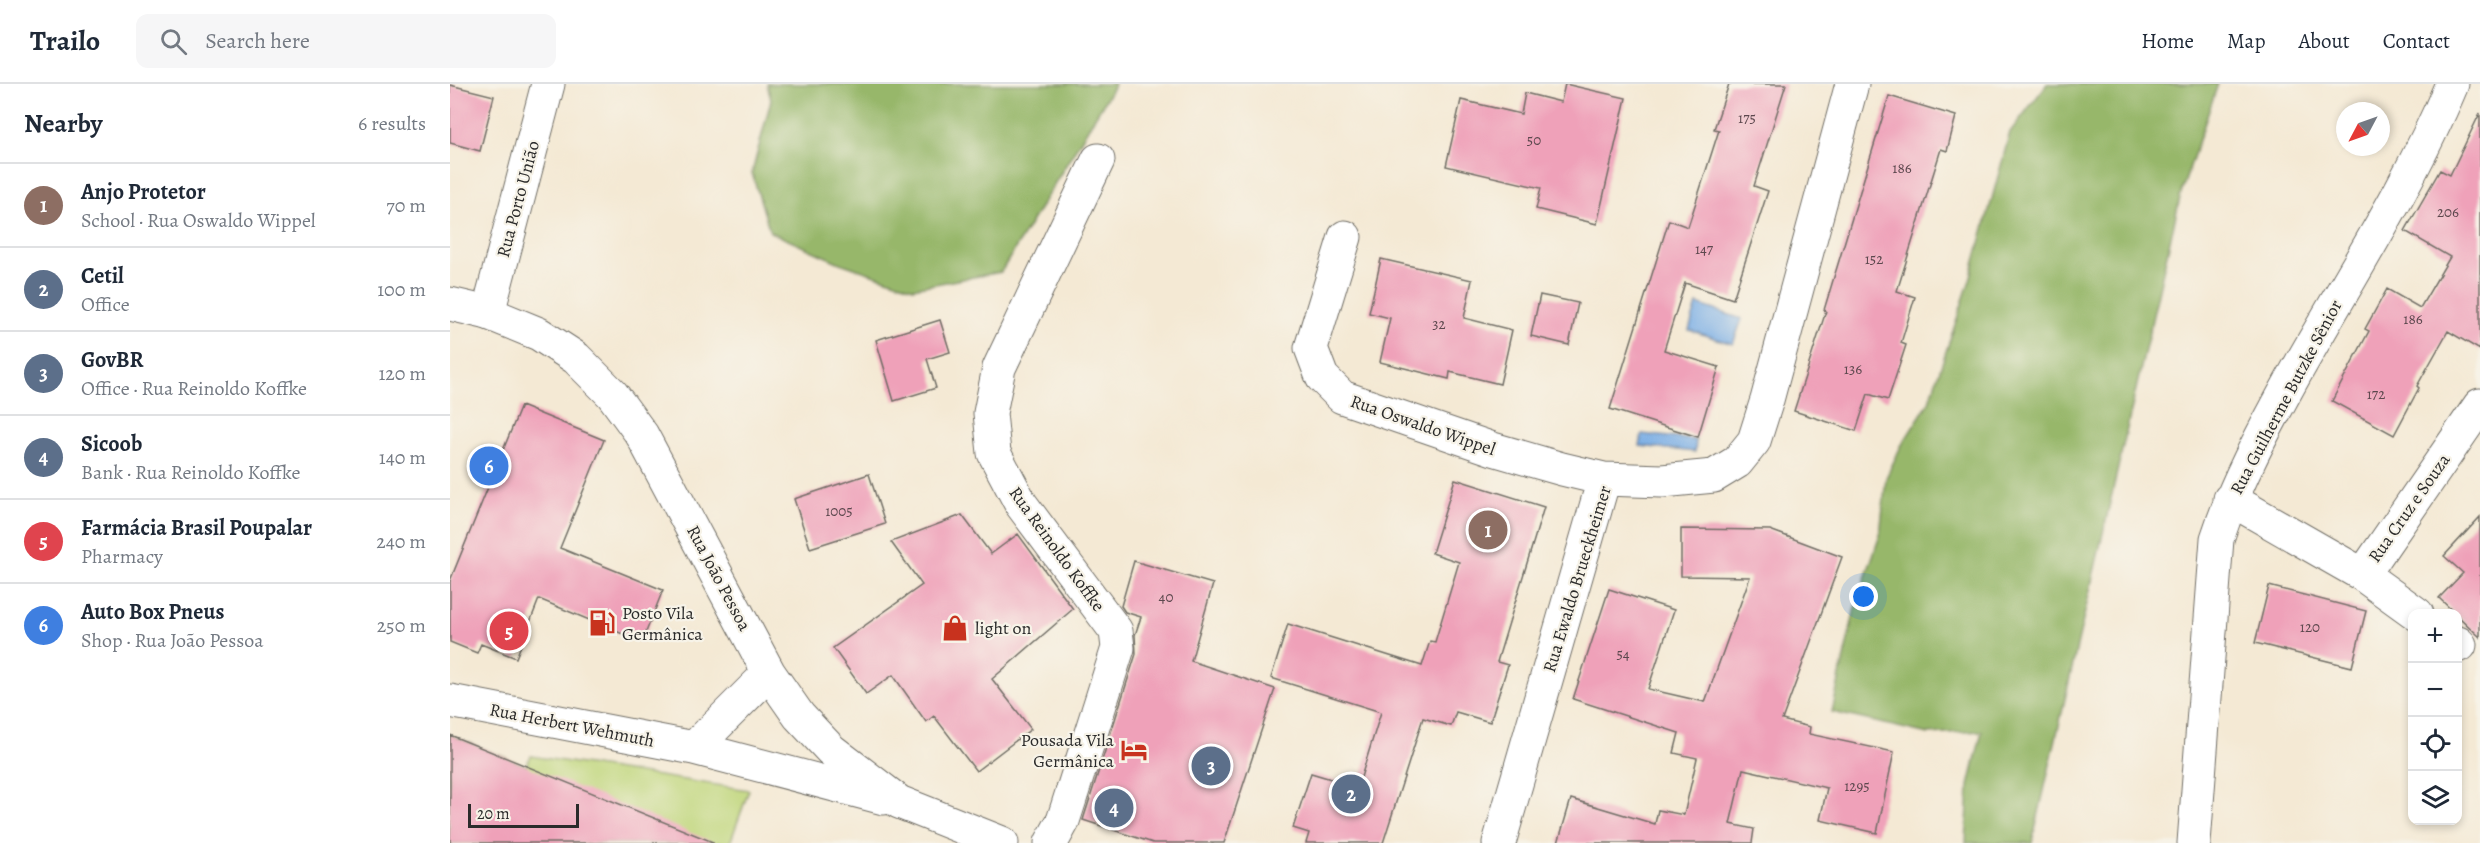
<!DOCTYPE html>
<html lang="en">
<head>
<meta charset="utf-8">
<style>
	:root { --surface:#fff; --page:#f6f6f7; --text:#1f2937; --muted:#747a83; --line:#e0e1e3; --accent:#c8321e }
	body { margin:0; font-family:Alegreya,serif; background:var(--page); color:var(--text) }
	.controls { position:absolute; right:18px; bottom:18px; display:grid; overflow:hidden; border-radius:12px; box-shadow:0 3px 9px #0003 }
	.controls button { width:54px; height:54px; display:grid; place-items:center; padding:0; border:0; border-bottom:2px solid var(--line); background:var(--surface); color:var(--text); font:30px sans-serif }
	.compass { position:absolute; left:1886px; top:18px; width:54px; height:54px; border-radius:50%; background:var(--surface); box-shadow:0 3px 9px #0003; rotate:229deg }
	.scale { position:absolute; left:18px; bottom:15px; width:111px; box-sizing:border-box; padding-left:6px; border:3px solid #2b2b2b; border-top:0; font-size:16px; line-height:21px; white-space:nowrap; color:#2b2b2b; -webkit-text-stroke:4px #f7f3e8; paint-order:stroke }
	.you { position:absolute; left:1414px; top:513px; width:21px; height:21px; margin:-15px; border:4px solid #fff; border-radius:50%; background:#1a73e8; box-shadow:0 0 0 9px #1a73e833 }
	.badge { display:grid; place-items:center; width:39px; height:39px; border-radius:50%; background:var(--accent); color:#fff; font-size:20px; font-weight:700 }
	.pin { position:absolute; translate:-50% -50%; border:3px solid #fff; box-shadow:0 2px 6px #0006 }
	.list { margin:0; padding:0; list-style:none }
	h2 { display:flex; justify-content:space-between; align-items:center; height:78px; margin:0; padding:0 24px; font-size:26px }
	h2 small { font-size:20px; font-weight:400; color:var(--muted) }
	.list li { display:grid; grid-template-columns:39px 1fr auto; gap:18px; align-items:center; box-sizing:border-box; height:84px; padding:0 24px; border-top:2px solid var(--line) }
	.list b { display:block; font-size:22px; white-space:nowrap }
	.list p { margin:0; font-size:20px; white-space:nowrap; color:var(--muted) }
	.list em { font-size:20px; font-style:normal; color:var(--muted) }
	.icon { flex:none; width:33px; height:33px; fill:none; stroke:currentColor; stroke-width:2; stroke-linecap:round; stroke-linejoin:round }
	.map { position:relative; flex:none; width:2030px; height:759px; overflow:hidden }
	header { display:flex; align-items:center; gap:36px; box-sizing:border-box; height:84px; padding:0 30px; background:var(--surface); border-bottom:2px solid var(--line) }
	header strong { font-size:28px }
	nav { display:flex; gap:33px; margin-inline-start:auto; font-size:21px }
	.search { width:420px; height:54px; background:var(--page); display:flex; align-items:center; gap:15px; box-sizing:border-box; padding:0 21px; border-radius:12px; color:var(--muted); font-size:22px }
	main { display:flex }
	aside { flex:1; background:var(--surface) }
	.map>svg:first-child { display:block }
	.green { fill:#bfd67a; stroke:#758052; stroke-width:1.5 }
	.forest { fill:#97b76a; stroke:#61714a; stroke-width:1.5 }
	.water { fill:#77ace5; stroke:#516c88; stroke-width:1.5 }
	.building { fill:#efa1b9 }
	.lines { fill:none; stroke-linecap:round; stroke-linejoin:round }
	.street-casing { stroke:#716e66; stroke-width:35 }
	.secondary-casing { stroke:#716e66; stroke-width:35 }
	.street { stroke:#fff; stroke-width:33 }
	.secondary { stroke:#fff; stroke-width:33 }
	.labels { text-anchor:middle; stroke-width:4.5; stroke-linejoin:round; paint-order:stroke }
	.number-label { font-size:15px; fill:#5c484e }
	.street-label { font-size:18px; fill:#2b2b2b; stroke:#f7f3e8 }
	.poi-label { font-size:18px; fill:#2b2b2b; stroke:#f7f3e8; text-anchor:start }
</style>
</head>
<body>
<header>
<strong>Trailo</strong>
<div class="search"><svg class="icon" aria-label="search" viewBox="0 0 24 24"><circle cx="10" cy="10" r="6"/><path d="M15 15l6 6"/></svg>Search here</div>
<nav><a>Home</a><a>Map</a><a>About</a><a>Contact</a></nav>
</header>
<main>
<aside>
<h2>Nearby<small>6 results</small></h2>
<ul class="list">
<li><span class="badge" style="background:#8d6e63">1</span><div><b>Anjo Protetor</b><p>School · Rua Oswaldo Wippel</p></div><em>70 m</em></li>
<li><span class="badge" style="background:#5c6f8a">2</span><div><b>Cetil</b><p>Office</p></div><em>100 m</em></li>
<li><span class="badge" style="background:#5c6f8a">3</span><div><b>GovBR</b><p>Office · Rua Reinoldo Koffke</p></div><em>120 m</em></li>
<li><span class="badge" style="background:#5c6f8a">4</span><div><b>Sicoob</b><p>Bank · Rua Reinoldo Koffke</p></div><em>140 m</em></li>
<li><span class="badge" style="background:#e0444e">5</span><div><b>Farmácia Brasil Poupalar</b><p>Pharmacy</p></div><em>240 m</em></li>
<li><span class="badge" style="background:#3f7fe0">6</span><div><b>Auto Box Pneus</b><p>Shop · Rua João Pessoa</p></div><em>250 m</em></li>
</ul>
</aside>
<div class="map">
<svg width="2030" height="759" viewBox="0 0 2030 759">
	<rect width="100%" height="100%" fill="#f7f3e8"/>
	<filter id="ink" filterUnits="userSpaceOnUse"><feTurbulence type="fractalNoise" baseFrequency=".0167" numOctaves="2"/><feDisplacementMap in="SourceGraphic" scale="12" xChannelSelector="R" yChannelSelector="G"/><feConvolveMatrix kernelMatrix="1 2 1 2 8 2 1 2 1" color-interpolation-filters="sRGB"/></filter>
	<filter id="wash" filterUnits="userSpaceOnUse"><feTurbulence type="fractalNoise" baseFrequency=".008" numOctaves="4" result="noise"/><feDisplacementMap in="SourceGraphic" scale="24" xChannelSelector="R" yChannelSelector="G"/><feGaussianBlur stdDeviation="1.35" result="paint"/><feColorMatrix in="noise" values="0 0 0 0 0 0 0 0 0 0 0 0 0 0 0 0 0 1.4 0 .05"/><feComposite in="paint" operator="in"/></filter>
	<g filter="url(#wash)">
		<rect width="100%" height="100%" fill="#f4e9d4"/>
		<path class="green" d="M 0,651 L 76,682 L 81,672 L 299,706 L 280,759 L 0,759 Z"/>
		<path class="forest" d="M 317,0 L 665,0 L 551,188 L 463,204 L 390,179 L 320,148 L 302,89 L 321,16 Z
			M 1597,0 L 1768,0 L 1731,109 L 1582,759 L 1516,759 L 1519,702 L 1532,647 L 1478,650 L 1382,628 L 1405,524 L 1430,451 L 1436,394 L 1451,362 L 1479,318 L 1520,196 L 1560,48 Z"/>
		<path class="water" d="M 1247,220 L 1292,235 L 1283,260 L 1239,246 Z
			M 1192,350 L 1246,356 L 1245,368 L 1190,362 Z"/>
		<g id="blocks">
			<path class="building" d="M 1115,0 L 1176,14 L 1147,140 L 1086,125 L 1091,104 L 996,82 L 1011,16 L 1071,30 L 1075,9 L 1111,18 Z
				M 1279,0 L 1336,0 L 1304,102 L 1318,107 L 1283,215 L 1235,199 L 1214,266 L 1269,283 L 1248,353 L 1160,325 L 1219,136 L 1238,143 L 1269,46 L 1264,45 Z
				M 0,1 L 44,12 L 30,67 L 0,59 Z
				M 1439,12 L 1506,32 L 1497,67 L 1491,65 L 1447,207 L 1465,213 L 1451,259 L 1456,261 L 1438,316 L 1418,310 L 1406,347 L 1344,327 L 1376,227 L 1374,226 Z
				M 2030,29 L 2030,266 L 1998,247 L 1967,302 L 1969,304 L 1944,351 L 1882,317 L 1919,247 L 1915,245 L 1937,205 L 1970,224 L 2000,173 L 1955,147 L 1990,86 L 2000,91 Z
				M 931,175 L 1022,196 L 1014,234 L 1062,246 L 1050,300 L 1000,288 L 999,295 L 930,278 L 940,234 L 919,229 Z
				M 1090,211 L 1128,219 L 1119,261 L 1081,252 Z
				M 490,236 L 500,268 L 477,275 L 486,304 L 444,317 L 426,256 Z
				M 71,322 L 154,356 L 110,464 L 213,506 L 192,558 L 89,515 L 66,574 L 31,560 L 27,569 L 0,558 L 0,497 Z
				M 419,390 L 435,440 L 360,464 L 344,415 Z
				M 1005,395 L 1094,423 L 1047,578 L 1058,581 L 1040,638 L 1006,628 L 1001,642 L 973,634 L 933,759 L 856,759 L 859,749 L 843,744 L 861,689 L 908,703 L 931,628 L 821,594 L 838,540 L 972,582 L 980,557 L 985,558 L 1009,478 L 982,469 Z
				M 512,431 L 541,470 L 568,450 L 623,525 L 542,595 L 581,645 L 526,687 L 484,632 L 476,638 L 443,591 L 416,610 L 383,564 L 472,501 L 441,458 Z
				M 2030,433 L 2030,553 L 1989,514 L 2013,489 L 1994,472 Z
				M 1231,445 L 1320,446 L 1392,473 L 1332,636 L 1360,643 L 1359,650 L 1444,668 L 1427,749 L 1370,736 L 1377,704 L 1293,685 L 1280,740 L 1304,745 L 1302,759 L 1108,759 L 1121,715 L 1205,740 L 1208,726 L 1234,731 L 1247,674 L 1224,669 L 1229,649 L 1123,615 L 1159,505 L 1224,526 L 1198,605 L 1255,618 L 1300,493 L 1231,492 Z
				M 684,477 L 763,500 L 741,577 L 825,605 L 774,759 L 703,759 L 633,736 L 686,570 L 685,551 L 691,533 L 675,528 L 671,522 Z
				M 1819,502 L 1916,527 L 1902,583 L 1805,559 Z
				M 0,651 L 263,758 L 263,759 L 0,759 Z"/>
		</g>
	</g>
	<g filter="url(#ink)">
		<use href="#blocks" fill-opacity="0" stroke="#716e66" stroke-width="1.5"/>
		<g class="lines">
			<g class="street-casing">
				<path id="street" d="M 895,153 L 861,264 L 872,293 L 892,313 L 1043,365 L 1112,385 L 1154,395 L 1212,397 L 1264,392 L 1287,378 L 1304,357 L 1317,316 L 1402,0
					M 38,229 L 98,0
					M 1780,415 L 1913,491 L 2030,321
					M 1913,491 L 1967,530
					M 2008,559 L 2010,561
					M 601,759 L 613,737 L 668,564 L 666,547 L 571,420 L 544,369 L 540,329 L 549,284 L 648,76
					M 1049,759 L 1154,395
					M 1744,759 L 1767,455 C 1785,400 1812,350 1840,299 C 1895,200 1958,105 2002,0"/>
			</g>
			<g class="secondary-casing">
				<path id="secondary" d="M 0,220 L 38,229 L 89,250 L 126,274 L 162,310 L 192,351 L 319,589 L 349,632 L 381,666 L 449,718 L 552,759
					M 0,617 L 244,664 L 434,714
					M 244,664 L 319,589"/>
			</g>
			<use href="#street" class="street"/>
			<use href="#secondary" class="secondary"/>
		</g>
	</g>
	<defs>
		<g id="fuel-bare" transform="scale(2.07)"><path d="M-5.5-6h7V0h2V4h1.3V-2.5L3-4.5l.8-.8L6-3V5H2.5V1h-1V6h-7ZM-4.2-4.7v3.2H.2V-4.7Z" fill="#c8321e" stroke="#f7f3e8" stroke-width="2.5" paint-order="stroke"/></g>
		<g id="shop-bare" transform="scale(2.07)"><path d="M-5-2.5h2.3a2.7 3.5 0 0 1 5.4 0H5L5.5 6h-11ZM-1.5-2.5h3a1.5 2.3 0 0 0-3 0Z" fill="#c8321e" stroke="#f7f3e8" stroke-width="2.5" paint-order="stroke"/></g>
		<g id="hotel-bare" transform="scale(2.07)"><path d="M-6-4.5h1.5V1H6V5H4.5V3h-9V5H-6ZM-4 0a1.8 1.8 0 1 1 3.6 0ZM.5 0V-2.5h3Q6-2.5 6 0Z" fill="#c8321e" stroke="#f7f3e8" stroke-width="2.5" paint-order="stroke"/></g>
	</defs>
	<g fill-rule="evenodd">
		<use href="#fuel-bare" x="152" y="539"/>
		<use href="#shop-bare" x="505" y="544"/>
		<use href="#hotel-bare" x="684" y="666"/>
	</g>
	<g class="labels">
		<g class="number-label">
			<text x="1297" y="39">175</text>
			<text x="1084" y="61">50</text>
			<text x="1452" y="89">186</text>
			<text x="1998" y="133">206</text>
			<text x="1254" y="170">147</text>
			<text x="1424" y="180">152</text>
			<text x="1963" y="240">186</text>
			<text x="989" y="245">32</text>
			<text x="1403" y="290">136</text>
			<text x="1926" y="315">172</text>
			<text x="389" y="432">1005</text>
			<text x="716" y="518">40</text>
			<text x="1860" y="548">120</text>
			<text x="1173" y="575">54</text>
			<text x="1407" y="707">1295</text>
		</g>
		<g class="street-label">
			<text transform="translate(68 115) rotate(-75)" y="6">Rua Porto União</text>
			<text transform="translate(1836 313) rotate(-62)" y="6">Rua Guilherme Butzke Sênior</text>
			<text transform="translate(973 341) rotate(19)" y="6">Rua Oswaldo Wippel</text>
			<text transform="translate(1959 424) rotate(-55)" y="6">Rua Cruz e Souza</text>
			<text transform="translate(607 465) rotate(54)" y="6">Rua Reinoldo Koffke</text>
			<text transform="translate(269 494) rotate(62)" y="6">Rua João Pessoa</text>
			<text transform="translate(1127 495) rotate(-73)" y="6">Rua Ewaldo Brueckheimer</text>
			<text transform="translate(122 641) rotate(11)" y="6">Rua Herbert Wehmuth</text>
		</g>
		<g class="poi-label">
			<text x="172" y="535">Posto Vila<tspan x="172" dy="21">Germânica</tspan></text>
			<text x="525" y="550">light on</text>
			<text x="664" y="662" text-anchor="end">Pousada Vila<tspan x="664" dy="21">Germânica</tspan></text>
		</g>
	</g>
</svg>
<div class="controls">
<button>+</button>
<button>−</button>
<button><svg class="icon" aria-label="locate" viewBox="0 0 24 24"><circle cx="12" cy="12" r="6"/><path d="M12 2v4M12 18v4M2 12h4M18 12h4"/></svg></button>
<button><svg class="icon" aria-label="layers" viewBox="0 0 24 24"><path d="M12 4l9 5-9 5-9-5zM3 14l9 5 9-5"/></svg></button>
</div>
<svg class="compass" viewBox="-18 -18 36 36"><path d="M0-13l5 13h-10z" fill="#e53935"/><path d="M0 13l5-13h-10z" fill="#747a83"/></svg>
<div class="scale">20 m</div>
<div class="you"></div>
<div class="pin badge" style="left:1038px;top:446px;background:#8d6e63">1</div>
<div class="pin badge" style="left:901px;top:710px;background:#5c6f8a">2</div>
<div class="pin badge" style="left:761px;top:682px;background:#5c6f8a">3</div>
<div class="pin badge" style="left:664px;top:724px;background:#5c6f8a">4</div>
<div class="pin badge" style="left:59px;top:547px;background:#e0444e">5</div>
<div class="pin badge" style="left:39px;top:382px;background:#3f7fe0">6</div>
</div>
</main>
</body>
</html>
